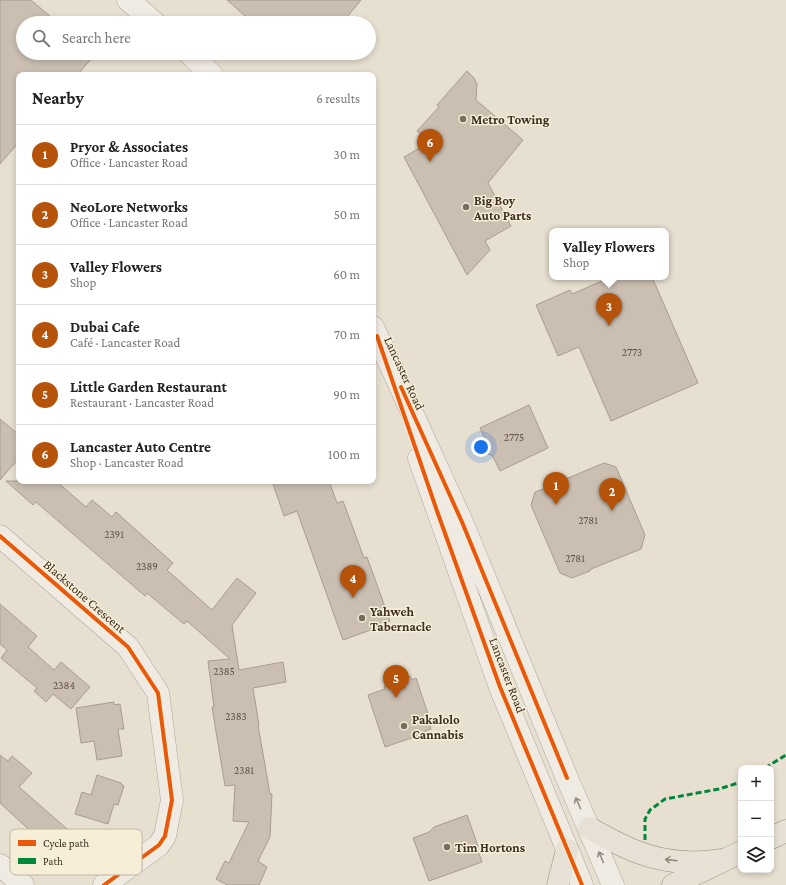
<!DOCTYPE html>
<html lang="en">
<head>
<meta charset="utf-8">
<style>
	:root { --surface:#fff; --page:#f2f2f2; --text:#222; --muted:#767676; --line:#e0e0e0; --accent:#b45309 }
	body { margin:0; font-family:"Crimson Pro",serif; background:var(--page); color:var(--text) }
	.controls { position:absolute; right:12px; bottom:12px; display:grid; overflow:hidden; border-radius:8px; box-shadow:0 2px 6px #0003 }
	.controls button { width:36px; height:36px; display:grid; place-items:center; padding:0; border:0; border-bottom:1px solid var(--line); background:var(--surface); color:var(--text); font:20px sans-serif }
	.you { position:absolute; left:481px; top:447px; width:14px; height:14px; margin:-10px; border:3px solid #fff; border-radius:50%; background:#1a73e8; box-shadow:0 0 0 6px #1a73e833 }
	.badge { display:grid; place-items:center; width:26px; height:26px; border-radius:50%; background:var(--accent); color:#fff; font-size:13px; font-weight:700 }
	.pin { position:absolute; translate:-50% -33px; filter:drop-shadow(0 1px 2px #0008) }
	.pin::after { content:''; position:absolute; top:21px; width:14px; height:12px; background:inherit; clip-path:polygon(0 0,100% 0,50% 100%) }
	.popup { position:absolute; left:549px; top:228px; width:120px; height:52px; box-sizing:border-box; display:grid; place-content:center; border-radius:8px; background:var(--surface); filter:drop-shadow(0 1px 3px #0005); font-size:13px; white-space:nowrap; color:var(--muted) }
	.popup b { font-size:15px; color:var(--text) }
	.popup::after { content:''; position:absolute; left:50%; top:100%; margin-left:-8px; border:8px solid transparent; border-top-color:var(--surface) }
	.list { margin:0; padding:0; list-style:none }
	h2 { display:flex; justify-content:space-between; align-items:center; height:52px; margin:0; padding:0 16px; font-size:17px }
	h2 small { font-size:13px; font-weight:400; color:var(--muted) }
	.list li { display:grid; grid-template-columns:26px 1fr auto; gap:12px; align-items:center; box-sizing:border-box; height:60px; padding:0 16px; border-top:1px solid var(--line) }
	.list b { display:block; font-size:15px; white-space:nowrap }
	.list p { margin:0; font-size:13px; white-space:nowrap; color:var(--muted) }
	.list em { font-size:13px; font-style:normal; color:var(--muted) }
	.icon { flex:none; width:22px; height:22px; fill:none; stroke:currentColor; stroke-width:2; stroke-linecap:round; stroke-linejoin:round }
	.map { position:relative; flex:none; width:786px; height:885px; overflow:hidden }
	.search { position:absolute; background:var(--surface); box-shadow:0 2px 6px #0003; left:16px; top:16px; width:360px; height:44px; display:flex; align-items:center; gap:10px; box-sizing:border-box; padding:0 14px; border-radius:22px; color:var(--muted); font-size:15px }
	.panel { position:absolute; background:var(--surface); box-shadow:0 2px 6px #0003; left:16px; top:72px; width:360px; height:412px; border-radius:8px }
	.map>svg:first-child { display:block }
	.building { fill:#cbbfb2; stroke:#a89c90 }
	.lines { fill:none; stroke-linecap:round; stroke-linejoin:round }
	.minor-casing { stroke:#ada599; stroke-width:23 }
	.major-casing { stroke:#928b80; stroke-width:23 }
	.minor { stroke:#efebe3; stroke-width:22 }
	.major { stroke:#e6e1d4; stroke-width:22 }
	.quiet { stroke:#00873e; stroke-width:3; stroke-dasharray:6 3; stroke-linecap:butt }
	.cycleway-casing { stroke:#f7eed8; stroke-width:6 }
	.cycleway { stroke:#e8590c; stroke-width:4 }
	.oneway { stroke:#968c82 }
	.oneway2 { stroke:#92887a }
	.poi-dot { fill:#786c5e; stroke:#f7eed8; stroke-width:1.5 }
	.labels { text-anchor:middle; stroke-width:3; stroke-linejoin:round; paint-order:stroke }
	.number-label { font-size:11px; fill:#605244 }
	.poi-label { font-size:13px; font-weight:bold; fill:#3d2e20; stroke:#f7eed8; text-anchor:start }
	.street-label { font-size:13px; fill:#3d2e20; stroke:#f7eed8 }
	.key { fill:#f7eed8; stroke:#bfb4a1; stroke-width:1 }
	.key-label { font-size:11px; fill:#3d2e20 }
</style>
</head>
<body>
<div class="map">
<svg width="786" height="885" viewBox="0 0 786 885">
	<rect width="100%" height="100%" fill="#e7e0d1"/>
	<path class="building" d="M 0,0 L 31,0 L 58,23 L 23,23 L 23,53 L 93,53 L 95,55 L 77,75 L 19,75 L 19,142 L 0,164 Z
		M 227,0 L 361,0 L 342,23 L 253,23 Z
		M 467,71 L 474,78 L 477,84 L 476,100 L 523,140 L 488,183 L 511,226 L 485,241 L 490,250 L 467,275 L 404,157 L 430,142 L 417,131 L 439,107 L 437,105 Z
		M 611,277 L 652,277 L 698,383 L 611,421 L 579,347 L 558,356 L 536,305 L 570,290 L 572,294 Z
		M 529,405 L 548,448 L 500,471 L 492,455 L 481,453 L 487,443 L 480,428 Z
		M 0,419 L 19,435 L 19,458 L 0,480 Z
		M 604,463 L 616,467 L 645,535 L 641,549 L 591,569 L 590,571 L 572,578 L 560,573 L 531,505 L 535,492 L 560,483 L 561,481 Z
		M 6,481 L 56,481 L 86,507 L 92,500 L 112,517 L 116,512 L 173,563 L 167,570 L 212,610 L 237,578 L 256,593 L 232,625 L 239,670 L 283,662 L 286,682 L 253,688 L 259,725 L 258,725 L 270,794 L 272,794 L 270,837 L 258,861 L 267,867 L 259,885 L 227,885 L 216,879 L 225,861 L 229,863 L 249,822 L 233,821 L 235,785 L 225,786 L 212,707 L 214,707 L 208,661 L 230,659 L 187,621 L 184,624 L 147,593 L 145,596 L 36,502 L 33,505 Z
		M 272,481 L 329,481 L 337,503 L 343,501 L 364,558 L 367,557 L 390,621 L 387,622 L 387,624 L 343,640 L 297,511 L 284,516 Z
		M 0,604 L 37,636 L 28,647 L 54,670 L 61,662 L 90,687 L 71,709 L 53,694 L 46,702 L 34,691 L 37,688 L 1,658 L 7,650 L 0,644 Z
		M 410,676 L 412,680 L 416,678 L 431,723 L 429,723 L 431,729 L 425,731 L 426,733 L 385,747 L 368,695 L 385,689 L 384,686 Z
		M 114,702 L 114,705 L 120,704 L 124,729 L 118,729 L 122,756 L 97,760 L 94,741 L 81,743 L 76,708 Z
		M 0,755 L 8,761 L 12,756 L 32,773 L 19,787 L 82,842 L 65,861 L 52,850 L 50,853 L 35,839 L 37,837 L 0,803 Z
		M 97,775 L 121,783 L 121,784 L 124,786 L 118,805 L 114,804 L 108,824 L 75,814 L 82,792 L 91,795 Z
		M 467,815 L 478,846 L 477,848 L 482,862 L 429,881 L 413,838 L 429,832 L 434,827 Z"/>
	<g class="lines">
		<g class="minor-casing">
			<path id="minor" d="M 128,0 L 155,23
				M 189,53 L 212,75
				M 373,327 L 462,522 L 567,778 L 613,885
				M 419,458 L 500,687 L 582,885
				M 0,536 L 128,647 L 158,693 L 172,800 L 165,836 L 159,845 L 104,885
				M 0,865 L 23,885"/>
		</g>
		<g class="major-casing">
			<path id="major" d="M 589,828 C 622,846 648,861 686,862 C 699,863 711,861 723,860
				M 771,838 L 786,831
				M 558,885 L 567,850
				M 673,885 L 741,852"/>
		</g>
		<use href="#minor" class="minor"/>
		<use href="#major" class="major"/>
		<path class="quiet" d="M 765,768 L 786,755
			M 645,840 L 645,819 L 650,810 L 665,799 L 719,789 L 741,782"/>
		<g class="cycleway-casing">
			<path id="cycleway" d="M 377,336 L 437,511 L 500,687 L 582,885
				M 401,387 L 462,522 L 567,778
				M 0,536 L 128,647 L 158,693 L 172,800 L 165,836 L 159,845 L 104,885"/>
		</g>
		<use href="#cycleway" class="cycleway"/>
	</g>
	<defs><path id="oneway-shaft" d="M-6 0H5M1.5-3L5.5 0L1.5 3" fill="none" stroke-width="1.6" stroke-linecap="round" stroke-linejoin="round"/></defs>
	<g class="oneway">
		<use href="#oneway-shaft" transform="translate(578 803) rotate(-114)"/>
		<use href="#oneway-shaft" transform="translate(601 857) rotate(-113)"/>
	</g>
	<use class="oneway2" href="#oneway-shaft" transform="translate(671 860) rotate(-173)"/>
	<g class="poi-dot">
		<circle cx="463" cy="119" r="4"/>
		<circle cx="466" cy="207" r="4"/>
		<circle cx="362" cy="618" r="4"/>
		<circle cx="404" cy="726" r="4"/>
		<circle cx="447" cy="847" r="4"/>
	</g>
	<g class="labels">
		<g class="number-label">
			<text x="632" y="356">2773</text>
			<text x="514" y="441">2775</text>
			<text x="588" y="524">2781</text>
			<text x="114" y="538">2391</text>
			<text x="575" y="562">2781</text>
			<text x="147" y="570">2389</text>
			<text x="224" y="675">2385</text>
			<text x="64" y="689">2384</text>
			<text x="236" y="720">2383</text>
			<text x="244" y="774">2381</text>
		</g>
		<g class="poi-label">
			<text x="471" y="124">Metro Towing</text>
			<text x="474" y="205">Big Boy<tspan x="474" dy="15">Auto Parts</tspan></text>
			<text x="370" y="616">Yahweh<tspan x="370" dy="15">Tabernacle</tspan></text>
			<text x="412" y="724">Pakalolo<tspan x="412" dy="15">Cannabis</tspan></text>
			<text x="455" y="852">Tim Hortons</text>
		</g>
		<g class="street-label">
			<text transform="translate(405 373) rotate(65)" y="5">Lancaster Road</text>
			<text transform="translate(85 596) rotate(41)" y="5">Blackstone Crescent</text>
			<text transform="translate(508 675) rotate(69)" y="5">Lancaster Road</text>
		</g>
	</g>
	<rect x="10" y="829" width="132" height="46" rx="6" class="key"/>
	<rect x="18" y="840" width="18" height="6" fill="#e8590c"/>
	<rect x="18" y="858" width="18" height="6" fill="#00873e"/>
	<g class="key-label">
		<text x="43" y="847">Cycle path</text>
		<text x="43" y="865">Path</text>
	</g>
</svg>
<div class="controls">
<button>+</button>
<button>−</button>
<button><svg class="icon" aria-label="layers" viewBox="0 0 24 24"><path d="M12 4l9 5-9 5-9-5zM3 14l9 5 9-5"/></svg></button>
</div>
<div class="you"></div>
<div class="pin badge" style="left:556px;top:505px">1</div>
<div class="pin badge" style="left:612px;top:511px">2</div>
<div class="pin badge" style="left:609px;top:326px">3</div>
<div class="popup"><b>Valley Flowers</b>Shop</div>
<div class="pin badge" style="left:353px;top:598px">4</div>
<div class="pin badge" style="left:396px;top:698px">5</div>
<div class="pin badge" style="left:430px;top:162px">6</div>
<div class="search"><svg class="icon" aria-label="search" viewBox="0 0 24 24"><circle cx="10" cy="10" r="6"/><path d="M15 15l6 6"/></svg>Search here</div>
<section class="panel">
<h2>Nearby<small>6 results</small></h2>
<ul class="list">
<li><span class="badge">1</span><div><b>Pryor &amp; Associates</b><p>Office · Lancaster Road</p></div><em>30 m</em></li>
<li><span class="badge">2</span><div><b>NeoLore Networks</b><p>Office · Lancaster Road</p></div><em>50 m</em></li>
<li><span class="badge">3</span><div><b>Valley Flowers</b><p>Shop</p></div><em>60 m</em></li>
<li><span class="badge">4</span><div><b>Dubai Cafe</b><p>Café · Lancaster Road</p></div><em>70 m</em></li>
<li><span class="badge">5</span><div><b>Little Garden Restaurant</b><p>Restaurant · Lancaster Road</p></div><em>90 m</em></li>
<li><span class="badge">6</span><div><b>Lancaster Auto Centre</b><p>Shop · Lancaster Road</p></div><em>100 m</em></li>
</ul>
</section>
</div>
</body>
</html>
